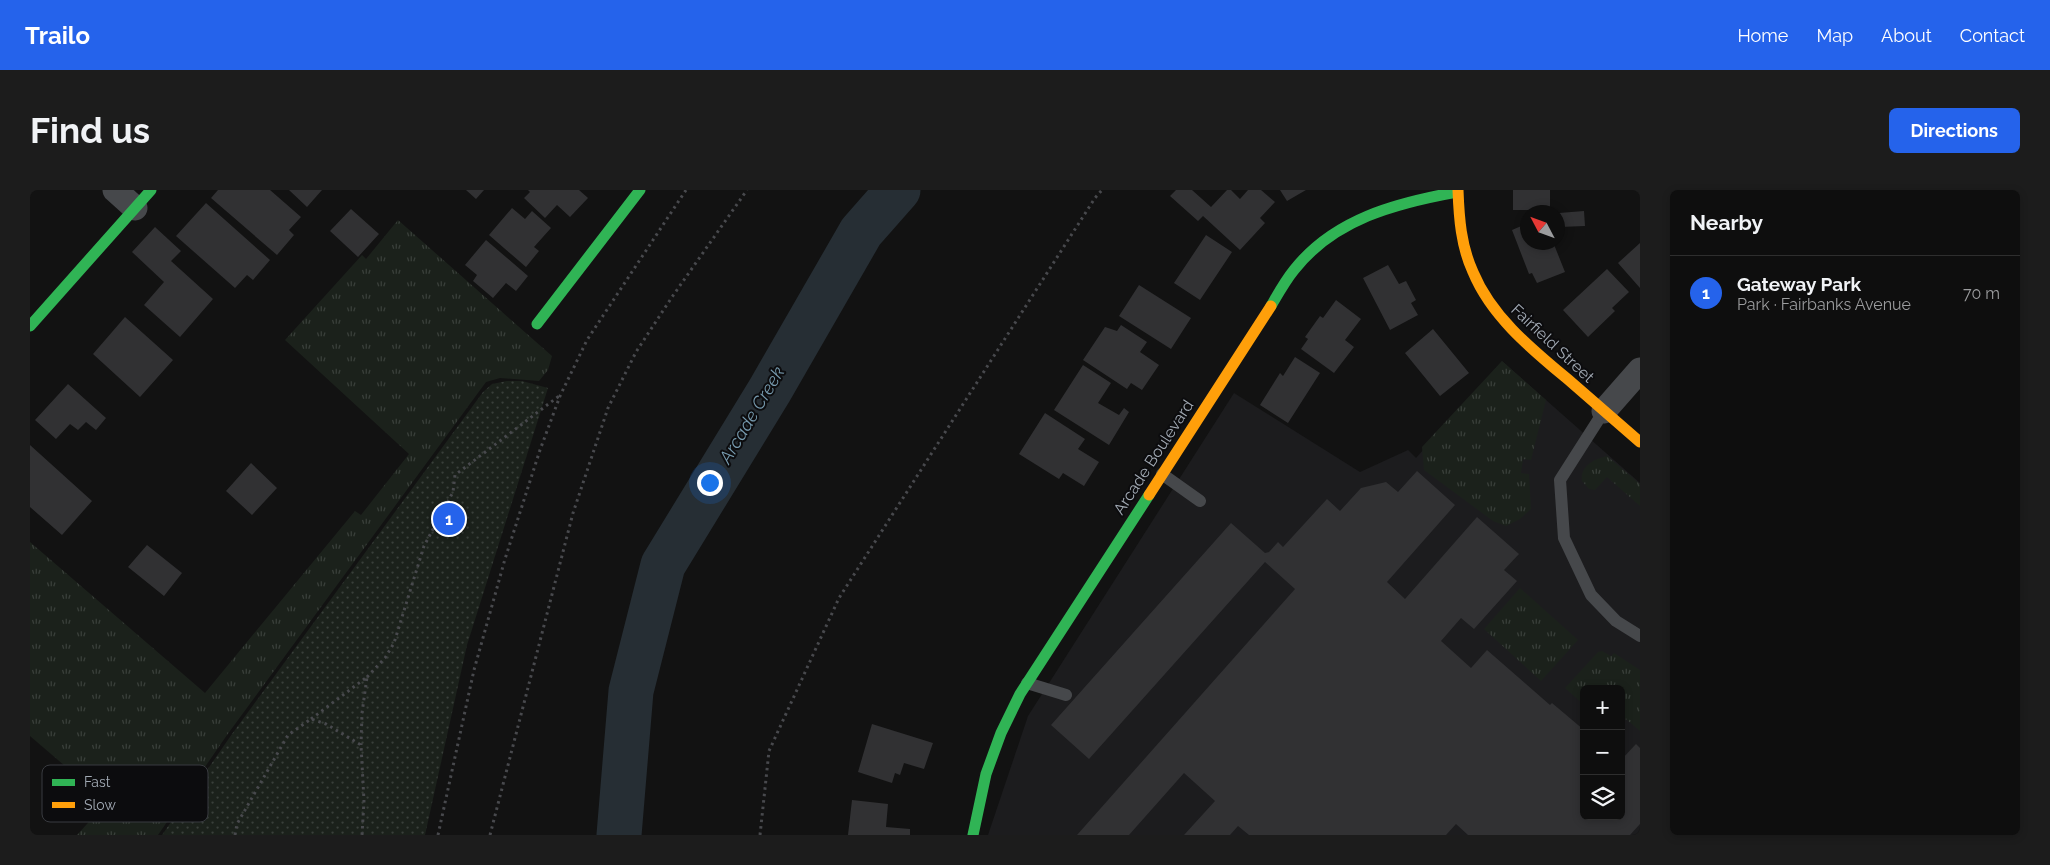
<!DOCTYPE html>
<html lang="en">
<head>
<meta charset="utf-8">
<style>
	:root { --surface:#0e0e0e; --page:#1c1c1c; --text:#f1f3f6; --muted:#9b9c9e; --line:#2e2e2e; --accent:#2563eb }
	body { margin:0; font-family:Raleway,sans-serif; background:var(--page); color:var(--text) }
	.controls { position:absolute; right:15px; bottom:15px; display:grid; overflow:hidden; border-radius:8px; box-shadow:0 2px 8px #0003 }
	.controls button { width:45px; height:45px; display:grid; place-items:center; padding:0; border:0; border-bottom:1px solid var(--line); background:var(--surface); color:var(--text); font:25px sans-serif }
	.compass { position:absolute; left:1490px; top:15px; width:45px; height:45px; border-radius:50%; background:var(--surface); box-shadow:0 2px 8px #0003; rotate:311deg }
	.you { position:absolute; left:679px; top:292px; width:18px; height:18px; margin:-12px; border:4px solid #fff; border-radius:50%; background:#1a73e8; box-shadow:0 0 0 8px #1a73e833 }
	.badge { display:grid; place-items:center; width:32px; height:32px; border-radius:50%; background:var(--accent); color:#fff; font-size:16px; font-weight:700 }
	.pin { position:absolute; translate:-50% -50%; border:2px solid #fff; box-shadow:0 1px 5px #0006 }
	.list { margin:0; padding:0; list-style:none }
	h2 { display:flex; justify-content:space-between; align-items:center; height:65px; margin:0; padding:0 20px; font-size:21px }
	h2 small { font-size:16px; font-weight:400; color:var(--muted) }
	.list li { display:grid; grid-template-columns:32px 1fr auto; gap:15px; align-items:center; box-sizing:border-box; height:75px; padding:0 20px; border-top:1px solid var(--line) }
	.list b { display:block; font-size:19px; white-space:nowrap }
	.list p { margin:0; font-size:16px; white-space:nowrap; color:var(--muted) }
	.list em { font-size:16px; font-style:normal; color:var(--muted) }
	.icon { flex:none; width:28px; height:28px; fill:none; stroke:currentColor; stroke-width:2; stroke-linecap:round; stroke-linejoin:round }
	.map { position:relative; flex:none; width:1610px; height:645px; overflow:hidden; border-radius:8px }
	header { display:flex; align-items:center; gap:30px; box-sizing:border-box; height:70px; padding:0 25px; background:var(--accent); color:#fff }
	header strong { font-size:24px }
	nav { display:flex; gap:28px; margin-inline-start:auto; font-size:18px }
	.intro { display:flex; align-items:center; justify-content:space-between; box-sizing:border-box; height:120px; padding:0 30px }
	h1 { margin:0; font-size:35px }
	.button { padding:12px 22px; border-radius:8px; background:var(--accent); color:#fff; font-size:18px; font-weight:700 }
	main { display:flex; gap:30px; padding:0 30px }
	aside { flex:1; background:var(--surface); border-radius:8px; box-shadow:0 2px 8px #0003 }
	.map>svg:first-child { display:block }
	.built { fill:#1c1c1e; fill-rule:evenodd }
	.grass { fill:url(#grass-tufts) }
	.park { fill:url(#park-dots) }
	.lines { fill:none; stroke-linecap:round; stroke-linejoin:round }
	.river { stroke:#262e34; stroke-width:45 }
	.building { fill:#313133 }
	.path { stroke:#48494d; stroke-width:3; stroke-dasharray:2.5 4; stroke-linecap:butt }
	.lane { stroke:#46484b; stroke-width:12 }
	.street { stroke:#46484b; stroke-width:25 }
	.fast { stroke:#30b455; stroke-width:11 }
	.slow { stroke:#ff9f0a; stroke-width:11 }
	.labels { text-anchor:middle; stroke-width:4; stroke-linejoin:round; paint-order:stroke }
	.street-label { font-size:16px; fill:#a2aab4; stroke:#0c0c0e }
	.water-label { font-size:18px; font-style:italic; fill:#789cb0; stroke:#0c0c0e }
	.key { fill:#0c0c0e; stroke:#393b40; stroke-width:1 }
	.key-label { font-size:14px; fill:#a2aab4 }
</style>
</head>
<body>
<header>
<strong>Trailo</strong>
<nav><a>Home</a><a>Map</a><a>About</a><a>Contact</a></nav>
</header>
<div class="intro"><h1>Find us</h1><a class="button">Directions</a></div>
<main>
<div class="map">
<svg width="1610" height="645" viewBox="0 0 1610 645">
	<defs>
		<pattern id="grass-tufts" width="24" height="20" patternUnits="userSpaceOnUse" patternTransform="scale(1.25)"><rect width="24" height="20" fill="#1b211b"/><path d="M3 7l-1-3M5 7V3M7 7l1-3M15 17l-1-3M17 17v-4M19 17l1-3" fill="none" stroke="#393f3a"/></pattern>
		<pattern id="park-dots" width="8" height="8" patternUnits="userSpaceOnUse" patternTransform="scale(1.25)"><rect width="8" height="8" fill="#1b211b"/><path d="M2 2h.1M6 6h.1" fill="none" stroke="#393f3a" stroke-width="1.8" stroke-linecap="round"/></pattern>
	</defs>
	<rect width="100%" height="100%" fill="#121212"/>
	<path class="built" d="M 1472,171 L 1610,293 L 1610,645 L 958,645 L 998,526 L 1204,203 L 1330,282 L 1378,260 L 1386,268 ZM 1554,499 L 1591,499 L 1591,626 L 1554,626 Z"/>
	<path class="grass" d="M 368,30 L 522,166 L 518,180 L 509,191 L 470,188 L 456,192 L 197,545 L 128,645 L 47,645 L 77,612 L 0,546 L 0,352 L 175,503 L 325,321 L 331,325 L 379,264 L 255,150 L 332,65 L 336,69 Z
		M 1472,171 L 1516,210 L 1501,270 L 1493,269 L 1491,283 L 1499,284 L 1501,319 L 1490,329 L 1476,336 L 1463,331 L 1394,280 L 1392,257 Z
		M 1577,266 L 1610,294 L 1610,316 L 1577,287 L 1565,300 L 1559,299 L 1552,291 C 1550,275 1565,269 1577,266 Z
		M 1490,398 L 1548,450 L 1511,491 L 1454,439 Z
		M 1572,461 L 1581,466 L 1584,463 L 1610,480 L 1610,541 L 1596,529 L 1591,534 L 1591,499 L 1554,499 L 1554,515 L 1535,498 L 1568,462 Z"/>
	<path class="park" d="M 477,191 L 492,191 L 518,198 L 437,455 L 395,645 L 132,645 L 202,544 L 453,202 L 462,194 Z"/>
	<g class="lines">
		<path class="river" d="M 589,645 L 601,501 L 633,375 L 740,200 L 831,42 L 868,0"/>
	</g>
	<path class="building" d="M 188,0 L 240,0 L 271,27 L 259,40 L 264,45 L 247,65 L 181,8 Z
		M 259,0 L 292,0 L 277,17 Z
		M 436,0 L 454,0 L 446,9 Z
		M 498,0 L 549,0 L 558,8 L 540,27 L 527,15 L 515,28 L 494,8 L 500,2 Z
		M 1146,0 L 1162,0 L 1181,17 L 1197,0 L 1201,0 L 1210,9 L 1218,0 L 1231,0 L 1245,12 L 1230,28 L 1235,33 L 1210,60 L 1173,26 L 1168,31 L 1140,6 Z
		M 1250,0 L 1276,0 L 1257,11 Z
		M 1483,0 L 1520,0 L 1520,20 L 1483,20 Z
		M 176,13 L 240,70 L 223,90 L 217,85 L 205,98 L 146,46 Z
		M 482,18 L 495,29 L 502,21 L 521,38 L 504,57 L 509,61 L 496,77 L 459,45 Z
		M 321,19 L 349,44 L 328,67 L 300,41 Z
		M 1554,21 L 1555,36 L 1530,37 L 1529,23 Z
		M 1498,33 L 1498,52 L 1523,52 L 1535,82 L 1507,93 L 1502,83 L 1499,84 L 1482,40 Z
		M 125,37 L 151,61 L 141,71 L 183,109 L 150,147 L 114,115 L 134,92 L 102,62 Z
		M 1176,45 L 1202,62 L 1170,110 L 1144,93 Z
		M 456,50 L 498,86 L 486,101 L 476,93 L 463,108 L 443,91 L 447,85 L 435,75 Z
		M 1610,53 L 1610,98 L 1588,73 Z
		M 1358,75 L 1369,94 L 1376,91 L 1386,110 L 1381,113 L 1388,125 L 1360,140 L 1333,88 Z
		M 1577,79 L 1599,102 L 1582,118 L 1585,121 L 1558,147 L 1533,120 Z
		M 1109,95 L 1161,128 L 1141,159 L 1089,126 Z
		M 1306,110 L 1331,129 L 1315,150 L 1324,157 L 1304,183 L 1271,159 L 1278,149 L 1275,147 L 1290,126 L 1293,128 Z
		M 95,127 L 143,170 L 110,207 L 63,164 Z
		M 1091,135 L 1117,152 L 1110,162 L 1129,175 L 1112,200 L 1101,193 L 1097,199 L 1053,170 L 1075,137 L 1087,141 Z
		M 1403,139 L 1439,183 L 1410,206 L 1375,163 Z
		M 1265,167 L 1290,183 L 1258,233 L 1230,215 L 1250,183 L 1253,186 Z
		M 1053,175 L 1081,193 L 1068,213 L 1089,225 L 1094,218 L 1099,222 L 1079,255 L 1024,220 Z
		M 38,194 L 76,228 L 66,240 L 56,232 L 48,240 L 40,234 L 26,249 L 5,230 Z
		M 1015,223 L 1055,249 L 1048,259 L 1069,272 L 1054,296 L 1033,283 L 1029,289 L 989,264 Z
		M 0,255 L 62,311 L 32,345 L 0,317 Z
		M 221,273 L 247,298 L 222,325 L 196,301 Z
		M 1387,281 L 1425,315 L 1357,392 L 1375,409 L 1447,327 L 1489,364 L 1474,380 L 1487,391 L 1444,439 L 1431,428 L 1411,451 L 1441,478 L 1457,460 L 1520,515 L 1522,513 L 1554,540 L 1554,626 L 1591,626 L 1591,570 L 1606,554 L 1610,558 L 1610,634 L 1600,645 L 1438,645 L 1426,634 L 1416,645 L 1219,645 L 1208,636 L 1200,645 L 1154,645 L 1185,611 L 1154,583 L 1099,645 L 1047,645 L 1265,399 L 1235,372 L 1059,569 L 1021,535 L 1201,333 L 1235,363 L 1239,362 L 1248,352 L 1253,357 L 1297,309 L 1310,321 L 1331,298 L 1356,292 L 1368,302 Z
		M 117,355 L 152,383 L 134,406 L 98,377 Z
		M 842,534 L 903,553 L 894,579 L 874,573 L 870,585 L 865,583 L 862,593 L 828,582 Z
		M 822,610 L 858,614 L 856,637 L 880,639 L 880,645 L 818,645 Z"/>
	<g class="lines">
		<path class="path" d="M 337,487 L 355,468 L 364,453 L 394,356 L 423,302 L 425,285 L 529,206
			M 281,529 L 337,487 L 332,523 L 331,555
			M 205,645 L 207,634 L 258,545 L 281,529 L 296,534 L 331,555 L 334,611 L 332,645
			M 408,645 L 444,480 L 475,369 L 510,260 L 530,206 L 557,150 L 656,0
			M 460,645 L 543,323 L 578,218 L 606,162 L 642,107 L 717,0
			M 730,645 L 739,561 L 809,408 L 1065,8 L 1072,0"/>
		<path class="lane" d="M 1574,221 L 1530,290 L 1534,348 L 1561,405 L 1586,431 L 1610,446
			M 1132,284 L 1170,311
			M 997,493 L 1036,505"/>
		<path class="street" d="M 85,0 L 105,18
			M 1574,221 L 1610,180"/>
		<path class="fast" d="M 1241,116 C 1248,104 1255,91 1264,80 C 1304,29 1366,13 1427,2
			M 507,134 L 610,0
			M 0,136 L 121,0
			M 943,645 L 956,584 L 971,543 L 990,504 L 1119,305"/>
		<path class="slow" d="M 1428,0 C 1429,28 1431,56 1443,82 C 1462,128 1504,161 1541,192 C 1564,212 1587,232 1610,252
			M 1119,305 L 1241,116"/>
	</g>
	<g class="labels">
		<g class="street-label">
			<text transform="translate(1523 153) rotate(43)" y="6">Fairfield Street</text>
			<text transform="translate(1123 267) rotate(-57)" y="6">Arcade Boulevard</text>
		</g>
		<g class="water-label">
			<text transform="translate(722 225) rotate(-59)" y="6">Arcade Creek</text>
		</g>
	</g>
	<rect x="12" y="575" width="166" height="57" rx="8" class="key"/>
	<rect x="22" y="589" width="23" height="7" fill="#30b455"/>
	<rect x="22" y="612" width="23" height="6" fill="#ff9f0a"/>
	<g class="key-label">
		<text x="54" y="597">Fast</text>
		<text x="54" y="620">Slow</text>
	</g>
</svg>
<div class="controls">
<button>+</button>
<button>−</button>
<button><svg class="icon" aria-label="layers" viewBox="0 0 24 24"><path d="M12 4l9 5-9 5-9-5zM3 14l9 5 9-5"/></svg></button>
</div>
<svg class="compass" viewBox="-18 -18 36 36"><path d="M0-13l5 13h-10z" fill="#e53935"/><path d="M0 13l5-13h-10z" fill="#9b9c9e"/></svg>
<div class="you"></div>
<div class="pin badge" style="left:419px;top:329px">1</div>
</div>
<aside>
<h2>Nearby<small></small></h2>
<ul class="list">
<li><span class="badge">1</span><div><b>Gateway Park</b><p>Park · Fairbanks Avenue</p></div><em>70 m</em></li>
</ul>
</aside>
</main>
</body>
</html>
